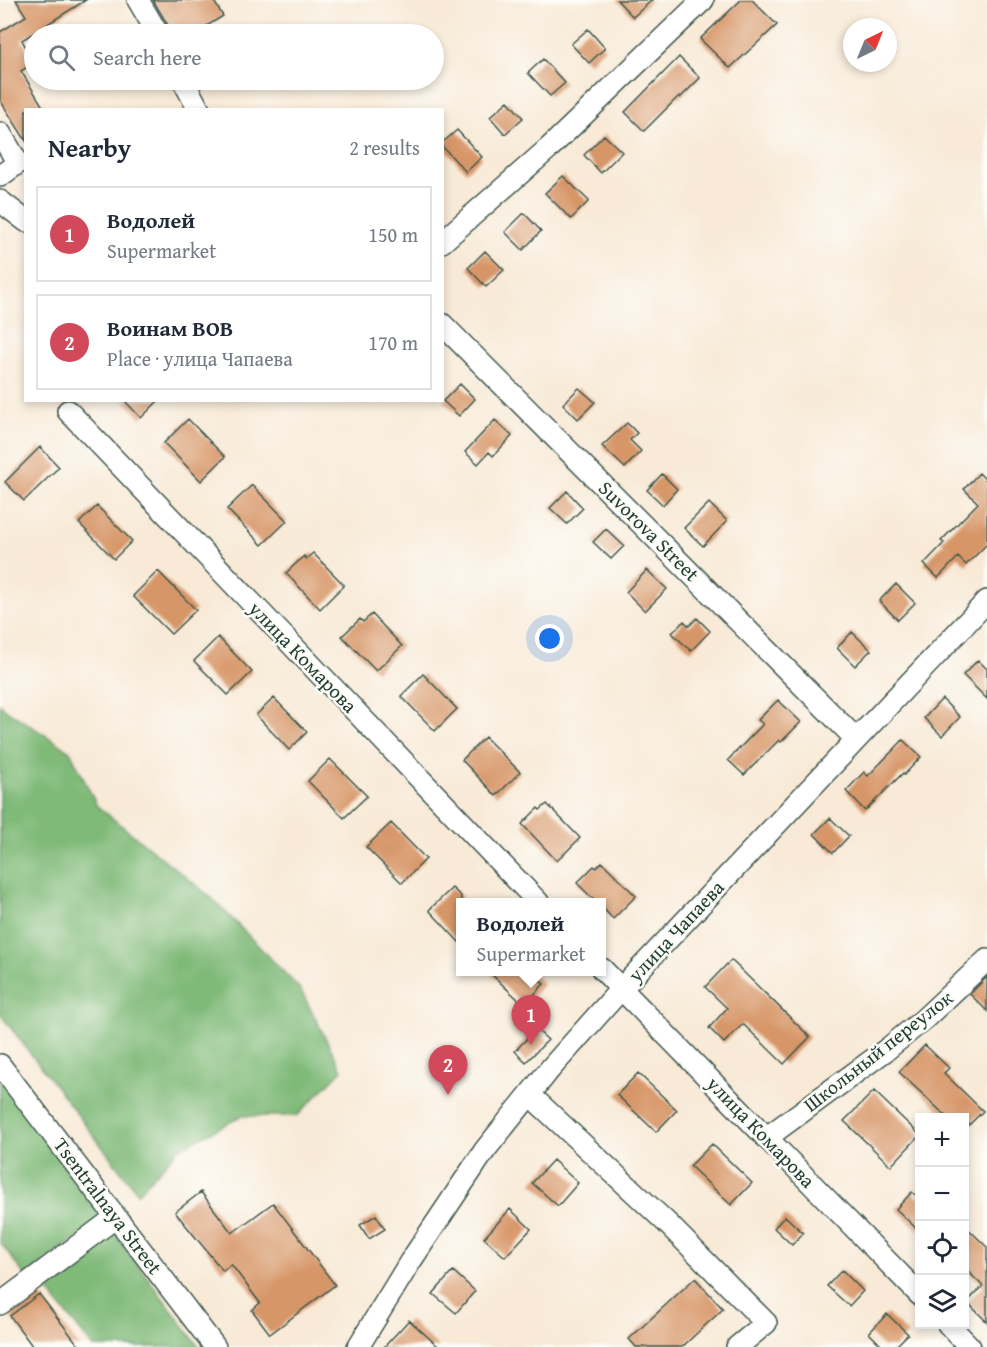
<!DOCTYPE html>
<html lang="en">
<head>
<meta charset="utf-8">
<style>
	:root { --surface:#fff; --page:#f6f6f7; --text:#1f2937; --muted:#747a83; --line:#e0e1e3; --accent:#d1495b }
	body { margin:0; font-family:"Gentium Book Plus",serif; background:var(--page); color:var(--text) }
	.controls { position:absolute; right:18px; bottom:18px; display:grid; overflow:hidden; border-radius:0px; box-shadow:0 3px 9px #0003 }
	.controls button { width:54px; height:54px; display:grid; place-items:center; padding:0; border:0; border-bottom:2px solid var(--line); background:var(--surface); color:var(--text); font:30px sans-serif }
	.compass { position:absolute; left:843px; top:18px; width:54px; height:54px; border-radius:50%; background:var(--surface); box-shadow:0 3px 9px #0003; rotate:43deg }
	.you { position:absolute; left:550px; top:639px; width:21px; height:21px; margin:-15px; border:4px solid #fff; border-radius:50%; background:#1a73e8; box-shadow:0 0 0 9px #1a73e833 }
	.badge { display:grid; place-items:center; width:39px; height:39px; border-radius:50%; background:var(--accent); color:#fff; font-size:20px; font-weight:700 }
	.pin { position:absolute; translate:-50% -50px; filter:drop-shadow(0 2px 3px #0008) }
	.pin::after { content:''; position:absolute; top:32px; width:21px; height:18px; background:inherit; clip-path:polygon(0 0,100% 0,50% 100%) }
	.popup { position:absolute; left:456px; top:898px; width:150px; height:78px; box-sizing:border-box; display:grid; place-content:center; border-radius:0px; background:var(--surface); filter:drop-shadow(0 2px 4px #0005); font-size:20px; white-space:nowrap; color:var(--muted) }
	.popup b { font-size:22px; color:var(--text) }
	.popup::after { content:''; position:absolute; left:50%; top:100%; margin-left:-12px; border:12px solid transparent; border-top-color:var(--surface) }
	.list { margin:0; padding:0; list-style:none }
	h2 { display:flex; justify-content:space-between; align-items:center; height:78px; margin:0; padding:0 24px; font-size:26px }
	h2 small { font-size:20px; font-weight:400; color:var(--muted) }
	.list li { display:grid; grid-template-columns:39px 1fr auto; gap:18px; align-items:center; box-sizing:border-box; height:96px; margin:0 12px 12px; padding:0 12px; border:2px solid var(--line); border-radius:0px }
	.list b { display:block; font-size:22px; white-space:nowrap }
	.list p { margin:0; font-size:20px; white-space:nowrap; color:var(--muted) }
	.list em { font-size:20px; font-style:normal; color:var(--muted) }
	.icon { flex:none; width:33px; height:33px; fill:none; stroke:currentColor; stroke-width:2; stroke-linecap:round; stroke-linejoin:round }
	.map { position:relative; flex:none; width:987px; height:1347px; overflow:hidden }
	.search { position:absolute; background:var(--surface); box-shadow:0 3px 9px #0003; left:24px; top:24px; width:420px; height:66px; display:flex; align-items:center; gap:15px; box-sizing:border-box; padding:0 21px; border-radius:33px; color:var(--muted); font-size:22px }
	.panel { position:absolute; background:var(--surface); box-shadow:0 3px 9px #0003; left:24px; top:108px; width:420px; height:294px; border-radius:0px }
	.map>svg:first-child { display:block }
	.forest { fill:#7fba78; stroke:#4f7c56; stroke-width:1.5 }
	.building { fill:#d79667 }
	.lines { fill:none; stroke-linecap:round; stroke-linejoin:round }
	.minor-casing { stroke:#40574c; stroke-width:24 }
	.minor { stroke:#fff; stroke-width:21 }
	.labels { text-anchor:middle; stroke-width:5; stroke-linejoin:round; paint-order:stroke }
	.street-label { font-size:20px; fill:#1f3d34; stroke:#fdfcf7 }
</style>
</head>
<body>
<div class="map">
<svg width="987" height="1347" viewBox="0 0 987 1347">
	<rect width="100%" height="100%" fill="#fdfcf7"/>
	<filter id="ink" filterUnits="userSpaceOnUse"><feTurbulence type="fractalNoise" baseFrequency=".0167" numOctaves="2"/><feDisplacementMap in="SourceGraphic" scale="12" xChannelSelector="R" yChannelSelector="G"/><feConvolveMatrix kernelMatrix="1 2 1 2 8 2 1 2 1" color-interpolation-filters="sRGB"/></filter>
	<filter id="wash" filterUnits="userSpaceOnUse"><feTurbulence type="fractalNoise" baseFrequency=".008" numOctaves="4" result="noise"/><feDisplacementMap in="SourceGraphic" scale="24" xChannelSelector="R" yChannelSelector="G"/><feGaussianBlur stdDeviation="1.35" result="paint"/><feColorMatrix in="noise" values="0 0 0 0 0 0 0 0 0 0 0 0 0 0 0 0 0 1.4 0 .05"/><feComposite in="paint" operator="in"/></filter>
	<g filter="url(#wash)">
		<rect width="100%" height="100%" fill="#f8ead7"/>
		<path class="forest" d="M 0,704 L 9,712 L 70,751 L 97,806 L 211,897 L 300,989 L 342,1070 L 297,1116 L 242,1116 L 178,1149 L 138,1193 L 0,1014 Z
			M 0,1080 L 101,1214 L 97,1223 L 25,1276 L 0,1242 Z
			M 113,1231 L 199,1347 L 93,1347 L 43,1285 Z"/>
		<g id="blocks">
			<path class="building" d="M 16,0 L 86,0 L 22,40 L 34,63 L 21,71 L 45,110 L 26,110 L 26,141 L 0,100 L 0,32 L 26,16 Z
				M 153,0 L 213,0 L 223,16 L 200,30 L 203,34 L 173,34 Z
				M 617,0 L 652,0 L 633,17 Z
				M 741,0 L 752,0 L 777,25 L 730,68 L 700,39 Z
				M 588,29 L 605,48 L 589,63 L 571,44 Z
				M 679,57 L 700,78 L 680,98 L 679,96 L 644,131 L 625,112 Z
				M 543,59 L 565,83 L 550,96 L 528,73 Z
				M 508,101 L 523,118 L 505,134 L 490,117 Z
				M 457,130 L 482,157 L 466,172 L 442,146 L 442,143 Z
				M 604,135 L 622,152 L 601,173 L 584,155 Z
				M 563,176 L 589,201 L 571,219 L 545,193 Z
				M 524,213 L 541,231 L 523,250 L 505,232 Z
				M 485,251 L 504,270 L 486,287 L 468,268 Z
				M 460,384 L 475,399 L 459,416 L 443,401 Z
				M 579,388 L 595,402 L 578,419 L 563,404 Z
				M 124,400 L 159,400 L 141,418 Z
				M 188,419 L 225,457 L 201,481 L 164,443 Z
				M 495,420 L 512,436 L 493,456 L 489,452 L 478,464 L 465,452 Z
				M 627,423 L 637,433 L 630,440 L 641,451 L 625,468 L 602,446 Z
				M 40,447 L 59,467 L 24,501 L 5,482 Z
				M 979,473 L 987,481 L 987,544 L 966,565 L 958,557 L 938,578 L 924,564 L 944,543 L 941,541 L 978,503 L 964,489 Z
				M 662,474 L 677,489 L 663,505 L 647,490 Z
				M 252,485 L 287,521 L 262,545 L 227,509 Z
				M 567,491 L 583,508 L 567,524 L 550,508 Z
				M 709,503 L 727,521 L 703,546 L 684,528 Z
				M 97,506 L 132,541 L 114,559 L 79,523 Z
				M 606,529 L 624,546 L 611,559 L 593,542 Z
				M 313,553 L 344,585 L 320,609 L 286,573 L 304,556 L 306,559 Z
				M 647,570 L 667,589 L 645,611 L 626,592 Z
				M 158,571 L 196,610 L 171,634 L 133,596 Z
				M 896,584 L 915,603 L 898,620 L 879,601 Z
				M 372,614 L 402,646 L 376,671 L 342,636 L 360,619 L 363,622 Z
				M 697,618 L 710,631 L 691,651 L 672,633 L 684,621 L 689,626 Z
				M 852,632 L 871,650 L 855,666 L 837,648 Z
				M 218,637 L 252,672 L 228,695 L 194,661 Z
				M 978,660 L 987,669 L 987,699 L 963,675 Z
				M 423,674 L 457,709 L 435,731 L 401,696 Z
				M 274,698 L 307,732 L 289,750 L 256,715 Z
				M 942,699 L 960,717 L 942,736 L 924,718 Z
				M 778,700 L 801,722 L 781,742 L 779,740 L 744,775 L 728,760 L 763,724 L 758,720 Z
				M 485,737 L 520,772 L 496,796 L 462,760 Z
				M 903,740 L 921,757 L 904,775 L 903,773 L 865,811 L 846,791 L 864,772 L 868,776 Z
				M 330,759 L 367,796 L 344,818 L 308,781 Z
				M 547,804 L 580,838 L 557,861 L 522,824 L 538,808 L 540,810 Z
				M 830,818 L 849,836 L 833,853 L 814,834 Z
				M 391,823 L 426,859 L 402,883 L 366,847 Z
				M 602,862 L 636,896 L 613,919 L 602,907 L 602,903 L 597,903 L 577,883 L 594,866 L 596,868 Z
				M 452,888 L 461,896 L 460,943 L 429,910 Z
				M 731,960 L 810,1037 L 784,1064 L 743,1024 L 724,1043 L 709,1028 L 727,1008 L 705,987 Z
				M 489,972 L 531,972 L 544,984 L 524,1005 Z
				M 987,977 L 987,1011 L 970,994 Z
				M 536,1029 L 548,1040 L 526,1062 L 515,1051 Z
				M 925,1045 L 949,1068 L 944,1073 L 983,1111 L 964,1130 L 964,1118 L 948,1118 L 899,1072 Z
				M 638,1073 L 677,1110 L 656,1132 L 617,1095 Z
				M 874,1091 L 920,1135 L 891,1166 L 844,1121 Z
				M 712,1144 L 752,1183 L 731,1205 L 690,1166 Z
				M 553,1160 L 578,1183 L 558,1206 L 532,1183 Z
				M 201,1192 L 232,1233 L 273,1203 L 335,1285 L 270,1334 L 252,1310 L 260,1303 L 231,1264 L 223,1271 L 175,1212 Z
				M 912,1192 L 920,1199 L 920,1232 L 896,1209 Z
				M 510,1209 L 531,1229 L 505,1257 L 484,1238 Z
				M 376,1215 L 385,1229 L 369,1239 L 360,1225 Z
				M 785,1216 L 803,1233 L 792,1245 L 774,1228 Z
				M 964,1225 L 987,1247 L 987,1322 L 967,1302 L 983,1286 L 964,1268 Z
				M 842,1270 L 863,1291 L 849,1306 L 827,1286 Z
				M 453,1271 L 475,1291 L 456,1313 L 433,1294 Z
				M 695,1278 L 723,1309 L 682,1347 L 636,1347 L 629,1339 Z
				M 39,1294 L 80,1347 L 33,1347 L 10,1316 Z
				M 887,1314 L 908,1334 L 895,1347 L 883,1347 L 869,1333 Z
				M 409,1320 L 439,1347 L 384,1347 Z"/>
		</g>
	</g>
	<g filter="url(#ink)">
		<use href="#blocks" fill-opacity="0" stroke="#40574c" stroke-width="1.5"/>
		<g class="lines">
			<g class="minor-casing">
				<path id="minor" d="M 138,0 L 158,34
					M 183,80 L 199,110
					M 0,133 L 18,163 L 0,176
					M 0,201 L 26,221
					M 442,242 L 549,148 L 703,0
					M 442,324 L 856,739
					M 68,411 L 538,902
					M 602,969 L 920,1295
					M 0,1065 L 215,1347
					M 530,1095 L 667,1223 L 766,1323 L 737,1347
					M 766,1138 L 886,1050 L 923,1020 L 987,960
					M 0,1304 L 116,1217
					M 948,1324 L 970,1347
					M 358,1347 L 410,1262 L 485,1150 L 550,1069 L 621,989 L 987,601"/>
			</g>
			<use href="#minor" class="minor"/>
		</g>
	</g>
	<g class="labels">
		<g class="street-label">
			<text transform="translate(649 531) rotate(45)" y="7">Suvorova Street</text>
			<text transform="translate(303 657) rotate(46)" y="7">улица Комарова</text>
			<text transform="translate(676 931) rotate(-47)" y="7">улица Чапаева</text>
			<text transform="translate(878 1051) rotate(-38)" y="7">Школьный переулок</text>
			<text transform="translate(761 1132) rotate(46)" y="7">улица Комарова</text>
			<text transform="translate(108 1206) rotate(53)" y="7">Tsentralnaya Street</text>
		</g>
	</g>
</svg>
<div class="controls">
<button>+</button>
<button>−</button>
<button><svg class="icon" aria-label="locate" viewBox="0 0 24 24"><circle cx="12" cy="12" r="6"/><path d="M12 2v4M12 18v4M2 12h4M18 12h4"/></svg></button>
<button><svg class="icon" aria-label="layers" viewBox="0 0 24 24"><path d="M12 4l9 5-9 5-9-5zM3 14l9 5 9-5"/></svg></button>
</div>
<svg class="compass" viewBox="-18 -18 36 36"><path d="M0-13l5 13h-10z" fill="#e53935"/><path d="M0 13l5-13h-10z" fill="#747a83"/></svg>
<div class="you"></div>
<div class="pin badge" style="left:531px;top:1045px">1</div>
<div class="popup"><b>Водолей</b>Supermarket</div>
<div class="pin badge" style="left:448px;top:1095px">2</div>
<div class="search"><svg class="icon" aria-label="search" viewBox="0 0 24 24"><circle cx="10" cy="10" r="6"/><path d="M15 15l6 6"/></svg>Search here</div>
<section class="panel">
<h2>Nearby<small>2 results</small></h2>
<ul class="list">
<li><span class="badge">1</span><div><b>Водолей</b><p>Supermarket</p></div><em>150 m</em></li>
<li><span class="badge">2</span><div><b>Воинам ВОВ</b><p>Place · улица Чапаева</p></div><em>170 m</em></li>
</ul>
</section>
</div>
</body>
</html>
